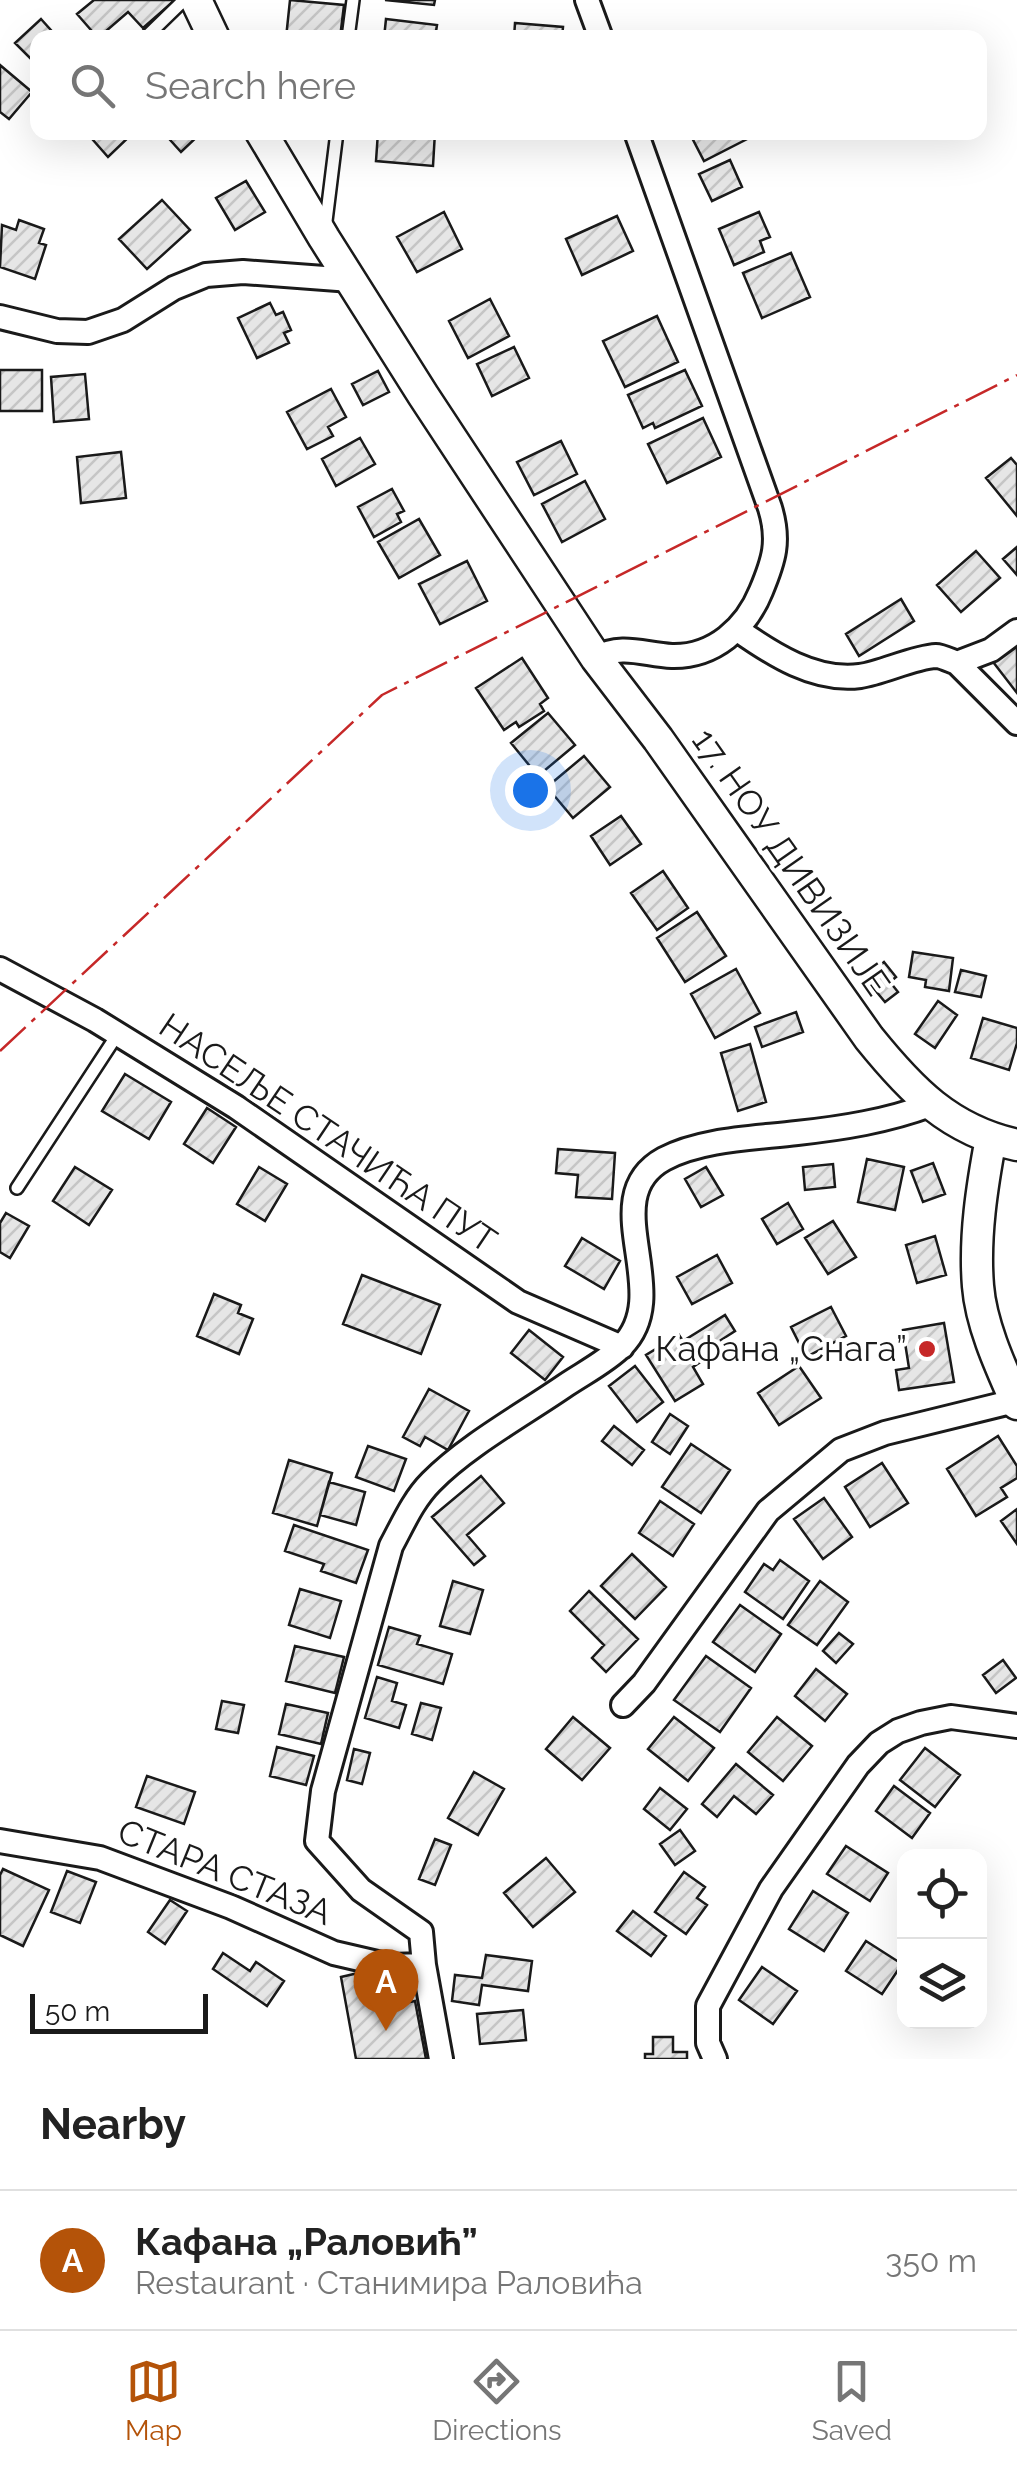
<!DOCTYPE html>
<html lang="en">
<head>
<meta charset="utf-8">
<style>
	:root { --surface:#fff; --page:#f6f6f6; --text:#222; --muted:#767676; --line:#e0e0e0; --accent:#b45309 }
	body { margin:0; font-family:Raleway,sans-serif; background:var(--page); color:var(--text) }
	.controls { position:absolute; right:30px; bottom:30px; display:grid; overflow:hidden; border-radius:20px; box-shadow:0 10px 40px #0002 }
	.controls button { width:90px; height:90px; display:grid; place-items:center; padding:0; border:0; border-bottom:2px solid var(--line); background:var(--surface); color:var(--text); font:50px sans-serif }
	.scale { position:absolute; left:30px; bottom:25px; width:178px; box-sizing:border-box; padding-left:10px; border:5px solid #1a1a1a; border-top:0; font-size:28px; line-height:35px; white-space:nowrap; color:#1a1a1a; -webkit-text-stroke:8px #fff; paint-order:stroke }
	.you { position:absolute; left:530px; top:790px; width:35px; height:35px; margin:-25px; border:8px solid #fff; border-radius:50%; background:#1a73e8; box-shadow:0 0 0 15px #1a73e833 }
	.badge { display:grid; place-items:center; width:65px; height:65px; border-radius:50%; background:var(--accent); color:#fff; font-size:32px; font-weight:700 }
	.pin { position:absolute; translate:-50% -82px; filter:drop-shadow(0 2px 5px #0008) }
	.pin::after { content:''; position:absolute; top:52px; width:35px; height:30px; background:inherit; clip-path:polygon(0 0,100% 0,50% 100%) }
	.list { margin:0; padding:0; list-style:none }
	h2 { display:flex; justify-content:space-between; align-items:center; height:130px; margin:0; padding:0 40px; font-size:42px }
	h2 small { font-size:32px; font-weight:400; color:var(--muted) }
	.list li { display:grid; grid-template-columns:65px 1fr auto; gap:30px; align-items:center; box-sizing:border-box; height:140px; padding:0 40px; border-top:2px solid var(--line) }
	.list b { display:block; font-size:38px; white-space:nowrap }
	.list p { margin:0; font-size:32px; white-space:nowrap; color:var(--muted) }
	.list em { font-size:32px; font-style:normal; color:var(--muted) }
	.icon { flex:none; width:55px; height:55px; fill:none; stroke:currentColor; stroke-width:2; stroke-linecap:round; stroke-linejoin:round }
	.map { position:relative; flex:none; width:1017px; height:2059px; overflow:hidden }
	.search { position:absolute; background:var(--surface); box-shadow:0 10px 40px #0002; left:30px; right:30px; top:30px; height:110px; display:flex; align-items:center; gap:25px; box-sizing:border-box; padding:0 35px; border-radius:20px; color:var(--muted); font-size:38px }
	.sheet { height:270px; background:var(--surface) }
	nav { display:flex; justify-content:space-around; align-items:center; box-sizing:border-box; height:140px; border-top:2px solid var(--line); background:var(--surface); font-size:28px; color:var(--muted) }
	nav a { display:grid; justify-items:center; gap:5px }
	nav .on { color:var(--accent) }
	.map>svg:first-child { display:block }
	.building { fill:url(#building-hatch); stroke:#1a1a1a; stroke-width:2.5 }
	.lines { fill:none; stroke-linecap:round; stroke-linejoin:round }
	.lane-casing { stroke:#1a1a1a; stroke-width:16 }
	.street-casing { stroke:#1a1a1a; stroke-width:28 }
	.secondary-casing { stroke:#1a1a1a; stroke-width:35 }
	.lane { stroke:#fff; stroke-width:11 }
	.street { stroke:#fff; stroke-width:22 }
	.secondary { stroke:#fff; stroke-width:30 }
	.power { stroke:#c62828; stroke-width:2.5; stroke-dasharray:35 8 5 8; stroke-linecap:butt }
	.poi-dot { fill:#c62828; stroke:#fff; stroke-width:4 }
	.labels { text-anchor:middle; stroke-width:8; stroke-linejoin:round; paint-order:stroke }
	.street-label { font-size:35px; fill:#1a1a1a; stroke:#fff }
	.poi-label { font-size:35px; fill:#1a1a1a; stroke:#fff; text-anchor:end }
</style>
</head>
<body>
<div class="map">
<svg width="1017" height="2059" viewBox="0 0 1017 2059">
	<defs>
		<pattern id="building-hatch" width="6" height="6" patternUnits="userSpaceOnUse" patternTransform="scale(2.5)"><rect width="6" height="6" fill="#e6e6e6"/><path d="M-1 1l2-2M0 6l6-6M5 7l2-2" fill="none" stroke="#c5c5c5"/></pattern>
	</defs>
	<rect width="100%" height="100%" fill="#fff"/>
	<path class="building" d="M 94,0 L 175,0 L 143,28 L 128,12 L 98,38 L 77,14 Z
		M 290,0 L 344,5 L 340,38 L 286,38 Z
		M 385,0 L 435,0 L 434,5 Z
		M 41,19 L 58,38 L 38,38 L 38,66 L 15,43 Z
		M 386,19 L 437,25 L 435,38 L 384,38 Z
		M 515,23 L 563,27 L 562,38 L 514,38 Z
		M 0,65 L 32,92 L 9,119 L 0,112 Z
		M 86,132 L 134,132 L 108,157 Z
		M 163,132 L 202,132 L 181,152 Z
		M 378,132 L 435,132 L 433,166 L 376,161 Z
		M 541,132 L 601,132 L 601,138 Z
		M 689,132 L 751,132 L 753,136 L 704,161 Z
		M 730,160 L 742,187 L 712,201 L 699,174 Z
		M 246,181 L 265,212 L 235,230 L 216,198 Z
		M 162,200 L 190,230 L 147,269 L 119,239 Z
		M 444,212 L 462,249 L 417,272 L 397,237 Z
		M 759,212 L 770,237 L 760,241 L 764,252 L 734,265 L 719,229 Z
		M 617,216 L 633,251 L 582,275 L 566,239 Z
		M 19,220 L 44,229 L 39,243 L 46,245 L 35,279 L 0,267 L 2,225 L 16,230 Z
		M 791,253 L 810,297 L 762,318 L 743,273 Z
		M 490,299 L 509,336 L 468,358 L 449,321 Z
		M 270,303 L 276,315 L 283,312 L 291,330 L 284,333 L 289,343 L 257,358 L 238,318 Z
		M 657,316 L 678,362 L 625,387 L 603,341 Z
		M 514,347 L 529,378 L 492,396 L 477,364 Z
		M 0,370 L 42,370 L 42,411 L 0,411 Z
		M 685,370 L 702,406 L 655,428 L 653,423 L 643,428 L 628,395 Z
		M 378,371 L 389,392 L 363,405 L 352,384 Z
		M 85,374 L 89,419 L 54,422 L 51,377 Z
		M 331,389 L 346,417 L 328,427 L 333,436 L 307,449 L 287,412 Z
		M 703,418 L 721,457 L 667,483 L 648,444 Z
		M 360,438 L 375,464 L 336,486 L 322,459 Z
		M 561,441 L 577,474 L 534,495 L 517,462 Z
		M 121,452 L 126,498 L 81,503 L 77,457 Z
		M 1011,458 L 1017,465 L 1017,516 L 986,478 Z
		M 585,481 L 605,519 L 562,542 L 542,504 Z
		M 392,489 L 404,511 L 397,514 L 401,522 L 374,537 L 358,507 Z
		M 419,519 L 440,555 L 399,578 L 378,542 Z
		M 1017,547 L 1017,575 L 1003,559 Z
		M 976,551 L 1000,578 L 961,612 L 937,585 Z
		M 467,561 L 487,601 L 440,624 L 419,584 Z
		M 901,599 L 914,621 L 859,656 L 846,634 Z
		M 1017,638 L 1017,693 L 990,658 Z
		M 522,658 L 548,698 L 540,704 L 544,711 L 519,727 L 516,722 L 504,730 L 476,688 Z
		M 548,713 L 575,745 L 538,776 L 511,743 Z
		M 584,756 L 610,787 L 573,818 L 547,787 Z
		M 621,816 L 641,844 L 610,865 L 591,836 Z
		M 663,871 L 688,908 L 657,930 L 631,893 Z
		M 697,912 L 726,956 L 685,982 L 657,938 Z
		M 913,952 L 953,958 L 949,991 L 925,987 L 926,980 L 909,977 Z
		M 884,962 L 896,977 L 890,982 L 898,992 L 885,1002 L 865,978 Z
		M 736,969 L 760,1013 L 715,1038 L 691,994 Z
		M 961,970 L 986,976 L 981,997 L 955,992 Z
		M 938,1001 L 957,1015 L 935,1048 L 915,1034 Z
		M 796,1012 L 803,1032 L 762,1047 L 755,1027 Z
		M 983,1018 L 1017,1028 L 1017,1043 L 1009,1070 L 971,1058 Z
		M 750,1044 L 766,1102 L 738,1111 L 721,1053 Z
		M 125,1074 L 171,1102 L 149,1139 L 102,1111 Z
		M 207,1108 L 236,1127 L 213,1163 L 184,1144 Z
		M 558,1149 L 615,1153 L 612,1199 L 576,1197 L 578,1175 L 556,1173 Z
		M 867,1159 L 904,1167 L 895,1210 L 858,1202 Z
		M 933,1163 L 945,1194 L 923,1202 L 911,1171 Z
		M 833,1164 L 835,1187 L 805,1190 L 803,1167 Z
		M 75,1167 L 112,1190 L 89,1225 L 53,1201 Z
		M 259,1167 L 287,1184 L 265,1221 L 237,1204 Z
		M 706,1167 L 723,1195 L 701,1207 L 685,1179 Z
		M 788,1203 L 803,1229 L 777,1244 L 762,1219 Z
		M 6,1213 L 29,1226 L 10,1258 L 0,1252 L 0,1223 Z
		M 833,1221 L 856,1257 L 828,1274 L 805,1238 Z
		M 935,1236 L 946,1275 L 917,1283 L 906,1245 Z
		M 582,1238 L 620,1261 L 604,1289 L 565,1266 Z
		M 717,1255 L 732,1283 L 692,1304 L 677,1277 Z
		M 362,1275 L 440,1305 L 421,1354 L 343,1324 Z
		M 214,1294 L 241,1305 L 238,1313 L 253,1319 L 239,1354 L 197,1336 Z
		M 831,1307 L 846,1336 L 806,1357 L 791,1327 Z
		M 725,1315 L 735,1331 L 721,1340 L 725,1346 L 693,1367 L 703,1384 L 675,1401 L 646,1355 L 679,1335 L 683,1341 Z
		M 944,1323 L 954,1382 L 899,1390 L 896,1370 L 909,1368 L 903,1330 Z
		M 529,1330 L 563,1357 L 545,1380 L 511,1353 Z
		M 635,1366 L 663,1402 L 637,1422 L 609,1386 Z
		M 799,1366 L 821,1398 L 779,1425 L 758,1393 Z
		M 429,1389 L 469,1411 L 448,1450 L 425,1437 L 420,1446 L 403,1437 Z
		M 670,1414 L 688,1426 L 670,1454 L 652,1442 Z
		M 614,1426 L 644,1450 L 632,1465 L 602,1441 Z
		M 998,1436 L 1017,1466 L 1017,1478 L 1001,1488 L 1007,1497 L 976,1516 L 947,1469 Z
		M 691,1444 L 730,1470 L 701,1513 L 662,1487 Z
		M 368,1446 L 406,1459 L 394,1491 L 356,1477 Z
		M 289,1460 L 332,1473 L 317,1526 L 273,1513 Z
		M 882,1463 L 908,1503 L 870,1527 L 845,1487 Z
		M 481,1476 L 504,1503 L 467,1535 L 485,1556 L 474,1565 L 432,1517 Z
		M 329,1482 L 365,1492 L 356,1525 L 320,1515 Z
		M 824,1498 L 852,1537 L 823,1559 L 794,1519 Z
		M 660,1501 L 694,1524 L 673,1556 L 639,1533 Z
		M 1017,1509 L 1017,1544 L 1001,1521 Z
		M 294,1525 L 368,1550 L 356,1583 L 321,1571 L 324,1564 L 285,1551 Z
		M 632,1554 L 666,1587 L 635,1619 L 601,1586 Z
		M 780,1560 L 809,1581 L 783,1619 L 745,1592 L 764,1564 L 773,1570 Z
		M 453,1581 L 483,1590 L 470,1634 L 440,1626 Z
		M 820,1581 L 848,1602 L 817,1645 L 788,1625 Z
		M 300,1589 L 341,1601 L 330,1638 L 289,1625 Z
		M 589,1591 L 638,1639 L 606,1672 L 592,1658 L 604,1645 L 570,1611 Z
		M 740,1605 L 781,1634 L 755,1672 L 713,1642 Z
		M 389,1627 L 420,1636 L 417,1644 L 452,1654 L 443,1684 L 378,1665 Z
		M 839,1633 L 853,1644 L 836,1663 L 823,1651 Z
		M 295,1646 L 344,1657 L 335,1693 L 286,1681 Z
		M 706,1656 L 751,1688 L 720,1732 L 674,1700 Z
		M 1003,1660 L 1016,1678 L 996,1693 L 983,1675 Z
		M 816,1669 L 847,1694 L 825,1721 L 795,1696 Z
		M 377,1677 L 397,1683 L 392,1701 L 406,1705 L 399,1728 L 365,1718 Z
		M 222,1701 L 244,1705 L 238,1733 L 216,1729 Z
		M 421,1703 L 441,1708 L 432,1740 L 412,1734 Z
		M 286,1704 L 328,1713 L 321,1744 L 279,1734 Z
		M 573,1717 L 610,1748 L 582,1780 L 546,1749 Z
		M 674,1717 L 714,1748 L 688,1781 L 648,1749 Z
		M 777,1717 L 812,1746 L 783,1781 L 748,1752 Z
		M 277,1747 L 314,1756 L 306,1785 L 270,1776 Z
		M 925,1748 L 960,1775 L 935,1807 L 900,1780 Z
		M 354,1749 L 370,1753 L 362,1784 L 347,1780 Z
		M 736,1764 L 773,1795 L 756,1814 L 734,1796 L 717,1817 L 702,1804 Z
		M 474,1772 L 504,1789 L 478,1835 L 448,1818 Z
		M 147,1776 L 195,1792 L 184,1824 L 136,1807 Z
		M 894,1786 L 930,1813 L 912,1838 L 876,1811 Z
		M 660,1788 L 687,1809 L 670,1830 L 644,1809 Z
		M 680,1830 L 695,1851 L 675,1865 L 660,1844 Z
		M 435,1839 L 451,1845 L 435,1885 L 419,1879 Z
		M 846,1846 L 888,1873 L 870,1901 L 827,1874 Z
		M 546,1858 L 575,1892 L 533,1927 L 504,1893 Z
		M 3,1869 L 49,1890 L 23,1946 L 0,1935 L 0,1875 Z
		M 67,1871 L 96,1882 L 80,1923 L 51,1912 Z
		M 684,1872 L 705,1887 L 697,1898 L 707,1905 L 686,1934 L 655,1912 Z
		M 813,1891 L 848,1913 L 824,1951 L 789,1929 Z
		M 170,1900 L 187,1911 L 165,1944 L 148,1932 Z
		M 633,1911 L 666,1936 L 651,1956 L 617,1931 Z
		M 866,1941 L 902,1964 L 882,1994 L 846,1971 Z
		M 223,1953 L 250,1971 L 256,1962 L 284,1981 L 267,2006 L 213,1969 Z
		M 486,1955 L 532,1961 L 528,1991 L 482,1985 L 479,2005 L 452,2001 L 455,1975 L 482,1978 Z
		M 762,1967 L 797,1991 L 773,2024 L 739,2000 Z
		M 358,1973 L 359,1981 L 395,1975 L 400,2004 L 415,2001 L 426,2059 L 356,2059 L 341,1977 Z
		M 523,2010 L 526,2040 L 480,2044 L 477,2014 Z
		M 653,2037 L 673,2037 L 673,2052 L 687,2052 L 687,2059 L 645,2059 L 645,2054 L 653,2054 Z"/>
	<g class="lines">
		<g class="lane-casing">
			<path id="lane" d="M 145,38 L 184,0
				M 348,38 L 353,0
				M 325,229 L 337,132
				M 17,1188 L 117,1035"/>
		</g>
		<g class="street-casing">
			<path id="street" d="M 587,0 L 601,38
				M 0,317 L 57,331 L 88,332 L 123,320 L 174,288 L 206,275 L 243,272 L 351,280
				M 738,630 C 772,654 815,682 860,676 C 882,673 914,657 936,656 C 942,656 951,661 957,663 L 991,650 L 1017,631
				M 596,658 C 622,643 645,655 672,656 C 714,657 746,628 761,591 C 774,560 780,541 770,508 L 636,132
				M 957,663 L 1017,723
				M 0,969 L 95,1020 L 236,1107 L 518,1302 L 622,1347
				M 623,1705 L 644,1683 L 768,1511 L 841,1450 L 885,1433 L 1015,1401
				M 0,1841 L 100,1858 L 231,1907 L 334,1953 L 390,1966 L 424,1965
				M 441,2059 L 424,1965 L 421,1932 L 361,1890 L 317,1841 L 323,1791 L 391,1546 C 403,1524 413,1500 431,1482 C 466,1446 524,1414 566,1385 C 584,1373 607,1361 622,1346 C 676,1292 593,1198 664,1159 C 701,1139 756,1138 797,1133 C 843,1128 887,1121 930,1105
				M 715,2059 L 708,2043 L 708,2006 L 771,1889 L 858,1765 L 879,1743 L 898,1731 L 921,1723 L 951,1717 L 1017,1726"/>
		</g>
		<g class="secondary-casing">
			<path id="secondary" d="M 196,0 L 214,38
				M 261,132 L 324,238 L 423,395 L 596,658 L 658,739 L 869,1038 C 911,1090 949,1130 1017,1145
				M 991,1138 C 982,1186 974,1237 978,1286 C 981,1325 1001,1368 1017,1404"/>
		</g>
		<use href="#lane" class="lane"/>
		<use href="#street" class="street"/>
		<use href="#secondary" class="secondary"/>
		<path class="power" d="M 0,1051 L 382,695 L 1017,375"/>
	</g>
	<circle class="poi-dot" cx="927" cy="1349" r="10"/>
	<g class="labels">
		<g class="street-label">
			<text transform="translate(791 862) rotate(55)" y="12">17. НОУ ДИВИЗИЈЕ</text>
			<text transform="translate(328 1133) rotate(34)" y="12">НАСЕЉЕ СТАЧИЋА ПУТ</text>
			<text transform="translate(225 1872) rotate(22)" y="12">СТАРА СТАЗА</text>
		</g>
		<g class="poi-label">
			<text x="907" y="1361">Кафана „Снага”</text>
		</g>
	</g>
</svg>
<div class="controls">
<button><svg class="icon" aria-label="locate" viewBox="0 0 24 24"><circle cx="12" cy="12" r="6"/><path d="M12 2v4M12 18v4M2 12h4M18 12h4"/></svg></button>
<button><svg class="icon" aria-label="layers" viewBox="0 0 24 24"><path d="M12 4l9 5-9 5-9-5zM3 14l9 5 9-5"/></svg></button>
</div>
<div class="scale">50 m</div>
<div class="you"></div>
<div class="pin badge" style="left:386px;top:2031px">A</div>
<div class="search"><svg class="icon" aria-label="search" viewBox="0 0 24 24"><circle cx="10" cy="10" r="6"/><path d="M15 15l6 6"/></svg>Search here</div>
</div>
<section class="sheet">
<h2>Nearby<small></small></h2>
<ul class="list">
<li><span class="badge">A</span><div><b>Кафана „Раловић”</b><p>Restaurant · Станимира Раловића</p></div><em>350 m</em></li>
</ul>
</section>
<nav>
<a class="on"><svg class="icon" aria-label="map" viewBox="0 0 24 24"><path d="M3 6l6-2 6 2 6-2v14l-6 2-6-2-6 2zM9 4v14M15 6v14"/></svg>Map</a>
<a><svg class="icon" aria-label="directions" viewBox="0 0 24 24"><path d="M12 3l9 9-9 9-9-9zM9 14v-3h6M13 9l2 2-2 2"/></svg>Directions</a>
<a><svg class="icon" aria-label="saved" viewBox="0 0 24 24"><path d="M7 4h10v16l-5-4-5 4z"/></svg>Saved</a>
</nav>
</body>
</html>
